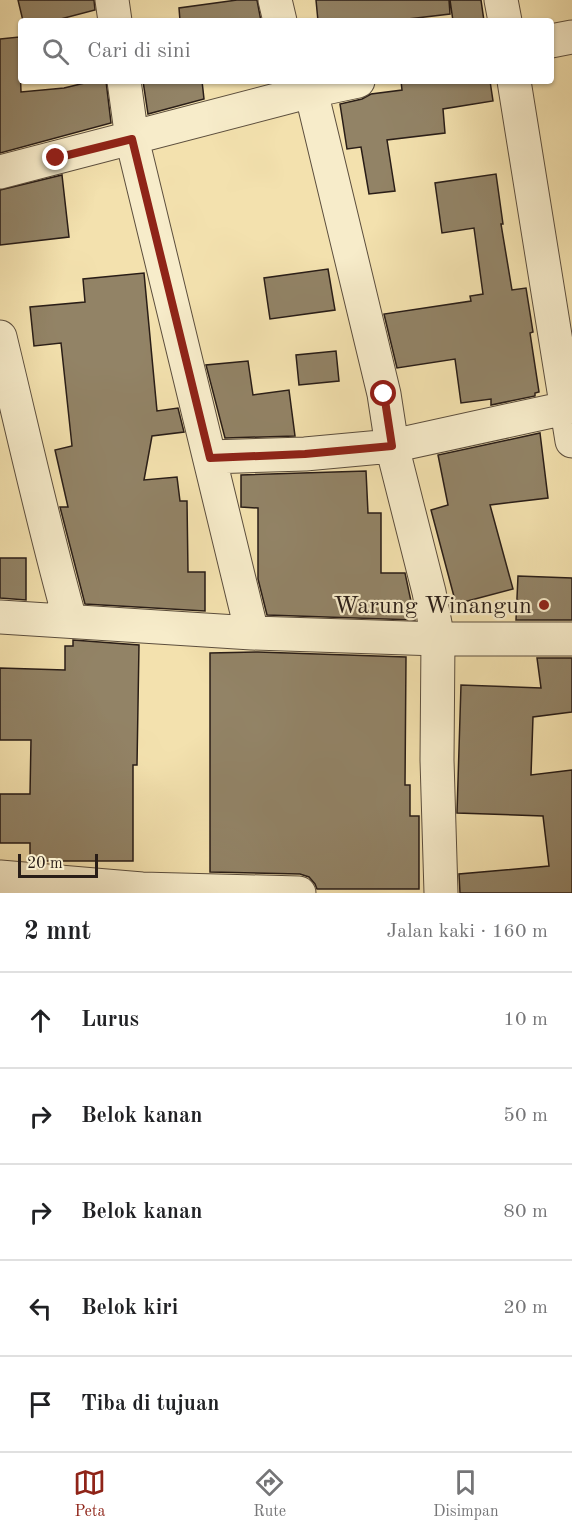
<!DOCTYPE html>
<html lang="id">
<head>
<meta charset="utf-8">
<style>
	:root { --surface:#fff; --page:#f6f6f6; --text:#202124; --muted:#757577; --line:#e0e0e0; --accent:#8f2418 }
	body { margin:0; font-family:"Old Standard TT",serif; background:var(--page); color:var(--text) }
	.scale { position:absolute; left:18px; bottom:15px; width:80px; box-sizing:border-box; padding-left:6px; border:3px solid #291d17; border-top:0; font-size:16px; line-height:21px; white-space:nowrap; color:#291d17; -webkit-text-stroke:4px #f7ecca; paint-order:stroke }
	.stop { position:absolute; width:18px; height:18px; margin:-14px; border:4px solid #8f2418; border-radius:50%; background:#fff }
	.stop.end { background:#8f2418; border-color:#fff; box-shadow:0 2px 6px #0008 }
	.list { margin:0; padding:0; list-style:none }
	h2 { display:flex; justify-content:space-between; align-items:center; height:78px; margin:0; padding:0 24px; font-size:26px }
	h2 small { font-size:20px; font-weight:400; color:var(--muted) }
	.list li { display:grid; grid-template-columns:39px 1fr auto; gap:18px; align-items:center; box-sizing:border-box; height:96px; padding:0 24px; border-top:2px solid var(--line) }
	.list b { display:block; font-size:22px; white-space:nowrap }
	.list em { font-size:20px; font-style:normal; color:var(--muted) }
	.icon { flex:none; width:33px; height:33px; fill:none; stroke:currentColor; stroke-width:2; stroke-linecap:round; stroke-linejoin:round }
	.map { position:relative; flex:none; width:572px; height:893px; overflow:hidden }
	.search { position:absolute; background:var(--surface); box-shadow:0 2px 4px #0004; left:18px; right:18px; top:18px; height:66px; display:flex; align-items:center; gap:15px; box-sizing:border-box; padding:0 21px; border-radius:6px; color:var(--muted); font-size:22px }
	.sheet { height:558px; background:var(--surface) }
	nav { display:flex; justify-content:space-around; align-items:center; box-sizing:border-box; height:84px; border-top:2px solid var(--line); background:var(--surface); font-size:16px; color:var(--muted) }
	nav a { display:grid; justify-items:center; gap:3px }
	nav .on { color:var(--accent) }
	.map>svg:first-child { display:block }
	.building { fill:#928366; stroke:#291d17; stroke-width:1.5 }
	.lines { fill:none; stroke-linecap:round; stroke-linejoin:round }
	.minor-casing { stroke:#5c4e3d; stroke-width:35 }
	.minor { stroke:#f7ecca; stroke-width:33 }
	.route { stroke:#8f2418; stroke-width:8 }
	.poi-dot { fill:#8f2418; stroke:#f7ecca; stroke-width:2 }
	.labels { text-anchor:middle; stroke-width:4.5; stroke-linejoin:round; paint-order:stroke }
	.poi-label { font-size:24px; fill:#291d17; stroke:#f7ecca; text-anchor:end }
</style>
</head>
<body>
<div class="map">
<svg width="572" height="893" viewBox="0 0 572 893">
	<rect width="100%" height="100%" fill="#f3e1ae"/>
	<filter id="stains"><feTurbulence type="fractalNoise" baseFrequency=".00333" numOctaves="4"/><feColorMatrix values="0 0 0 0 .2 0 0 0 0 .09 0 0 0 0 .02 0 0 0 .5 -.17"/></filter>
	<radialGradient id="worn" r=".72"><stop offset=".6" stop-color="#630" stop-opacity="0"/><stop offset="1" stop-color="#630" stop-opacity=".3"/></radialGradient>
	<path class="building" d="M 18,0 L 94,0 L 95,10 L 53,21 L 23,21 Z
		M 237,0 L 257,0 L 261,21 L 180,21 L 179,8 Z
		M 316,0 L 449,0 L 450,14 L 391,21 L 318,21 Z
		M 450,0 L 481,0 L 484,21 L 453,21 Z
		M 19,37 L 21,92 L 64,88 L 93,81 L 106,81 L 111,123 L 0,153 L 0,39 Z
		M 143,81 L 202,81 L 204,99 L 148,114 Z
		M 401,81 L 490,81 L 493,101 L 443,109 L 445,133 L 387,140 L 395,191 L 369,194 L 361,147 L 347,149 L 340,104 L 362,99 L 371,94 L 402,90 Z
		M 496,174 L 503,224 L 501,224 L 512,290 L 526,288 L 533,332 L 530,333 L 539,392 L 535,393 L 535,396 L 491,405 L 491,399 L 461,403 L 455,359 L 397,368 L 384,314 L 471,301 L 470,296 L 483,294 L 474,228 L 442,233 L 435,183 Z
		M 62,175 L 69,237 L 0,245 L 0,190 Z
		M 328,269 L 335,310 L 270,319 L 264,278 Z
		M 144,273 L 157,411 L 178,408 L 184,432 L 152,436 L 144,480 L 177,477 L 180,501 L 187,501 L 188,572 L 205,572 L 205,611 L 85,604 L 60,507 L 68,507 L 55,450 L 72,446 L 61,343 L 34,346 L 30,307 L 85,302 L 83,279 Z
		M 336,351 L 339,381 L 299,385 L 296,355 Z
		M 248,361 L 253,395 L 289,390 L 295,436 L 225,438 L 206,365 Z
		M 540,433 L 548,498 L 490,505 L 513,589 L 456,604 L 431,510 L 448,505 L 438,455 Z
		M 366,471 L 368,513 L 381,513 L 381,573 L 405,573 L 415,620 L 267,615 L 258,579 L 258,508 L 241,507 L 241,475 Z
		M 0,558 L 26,558 L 26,600 L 0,598 Z
		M 518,576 L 572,578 L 572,620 L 516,620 Z
		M 73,640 L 139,645 L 137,765 L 133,765 L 133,861 L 30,861 L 30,843 L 0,843 L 0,794 L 30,794 L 31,740 L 0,740 L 0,668 L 65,670 L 65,646 L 73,646 Z
		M 258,652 L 406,657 L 405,785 L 410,785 L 410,816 L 419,816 L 419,889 L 317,889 L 315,884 L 309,877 L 300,874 L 210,872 L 210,653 Z
		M 537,658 L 572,658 L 572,712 L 533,717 L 531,775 L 572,770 L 572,893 L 460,893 L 459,874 L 549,866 L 543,816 L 457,813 L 461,685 L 541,688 Z"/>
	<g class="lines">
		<g class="minor-casing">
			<path id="minor" d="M 112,0 L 115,21
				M 275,0 L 280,21
				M 501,0 L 505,21
				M 551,41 L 572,37
				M 124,81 L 132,139 L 252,633
				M 306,81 L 311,91 L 384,394 L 392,446 L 429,592 L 438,639 L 437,760 L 441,893
				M 514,81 L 572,441
				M 0,172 L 311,91 L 358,81
				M 0,337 C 23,432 44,527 70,620
				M 210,457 L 305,454 L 392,446 L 566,408
				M 0,617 L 252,633 L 438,639 L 572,639
				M 0,877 L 142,889 L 299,893"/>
		</g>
		<use href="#minor" class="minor"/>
	</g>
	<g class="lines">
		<path class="route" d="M 56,158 L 132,139 L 210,458 L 305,454 L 392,446 L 384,394"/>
	</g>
	<circle class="poi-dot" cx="544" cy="605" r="6"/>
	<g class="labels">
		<g class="poi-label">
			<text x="532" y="613">Warung Winangun</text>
		</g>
	</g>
	<rect width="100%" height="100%" filter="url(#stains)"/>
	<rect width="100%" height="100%" fill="url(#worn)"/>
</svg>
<div class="scale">20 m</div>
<div class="stop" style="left:384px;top:394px"></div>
<div class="stop end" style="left:56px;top:158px"></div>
<div class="search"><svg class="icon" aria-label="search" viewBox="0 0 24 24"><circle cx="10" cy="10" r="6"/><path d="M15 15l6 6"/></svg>Cari di sini</div>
</div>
<section class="sheet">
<h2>2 mnt<small>Jalan kaki · 160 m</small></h2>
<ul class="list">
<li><svg class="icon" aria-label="ahead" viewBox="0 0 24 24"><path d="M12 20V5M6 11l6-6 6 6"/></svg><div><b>Lurus</b></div><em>10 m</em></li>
<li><svg class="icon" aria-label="right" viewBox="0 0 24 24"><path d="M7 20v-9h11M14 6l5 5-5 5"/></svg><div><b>Belok kanan</b></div><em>50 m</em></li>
<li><svg class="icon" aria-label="right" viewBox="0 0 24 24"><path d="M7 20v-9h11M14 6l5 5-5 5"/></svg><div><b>Belok kanan</b></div><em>80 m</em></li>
<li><svg class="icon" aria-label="left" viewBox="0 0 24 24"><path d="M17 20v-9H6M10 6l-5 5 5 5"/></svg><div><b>Belok kiri</b></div><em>20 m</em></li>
<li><svg class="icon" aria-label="arrive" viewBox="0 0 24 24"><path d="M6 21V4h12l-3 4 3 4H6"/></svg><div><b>Tiba di tujuan</b></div></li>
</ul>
</section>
<nav>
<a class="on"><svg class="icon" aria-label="map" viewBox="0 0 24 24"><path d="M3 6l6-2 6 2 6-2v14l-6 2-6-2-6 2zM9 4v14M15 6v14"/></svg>Peta</a>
<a><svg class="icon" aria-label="directions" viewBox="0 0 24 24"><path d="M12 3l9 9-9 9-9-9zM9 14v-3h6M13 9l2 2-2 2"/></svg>Rute</a>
<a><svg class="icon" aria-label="saved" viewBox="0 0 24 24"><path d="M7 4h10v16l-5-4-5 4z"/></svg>Disimpan</a>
</nav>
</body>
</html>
